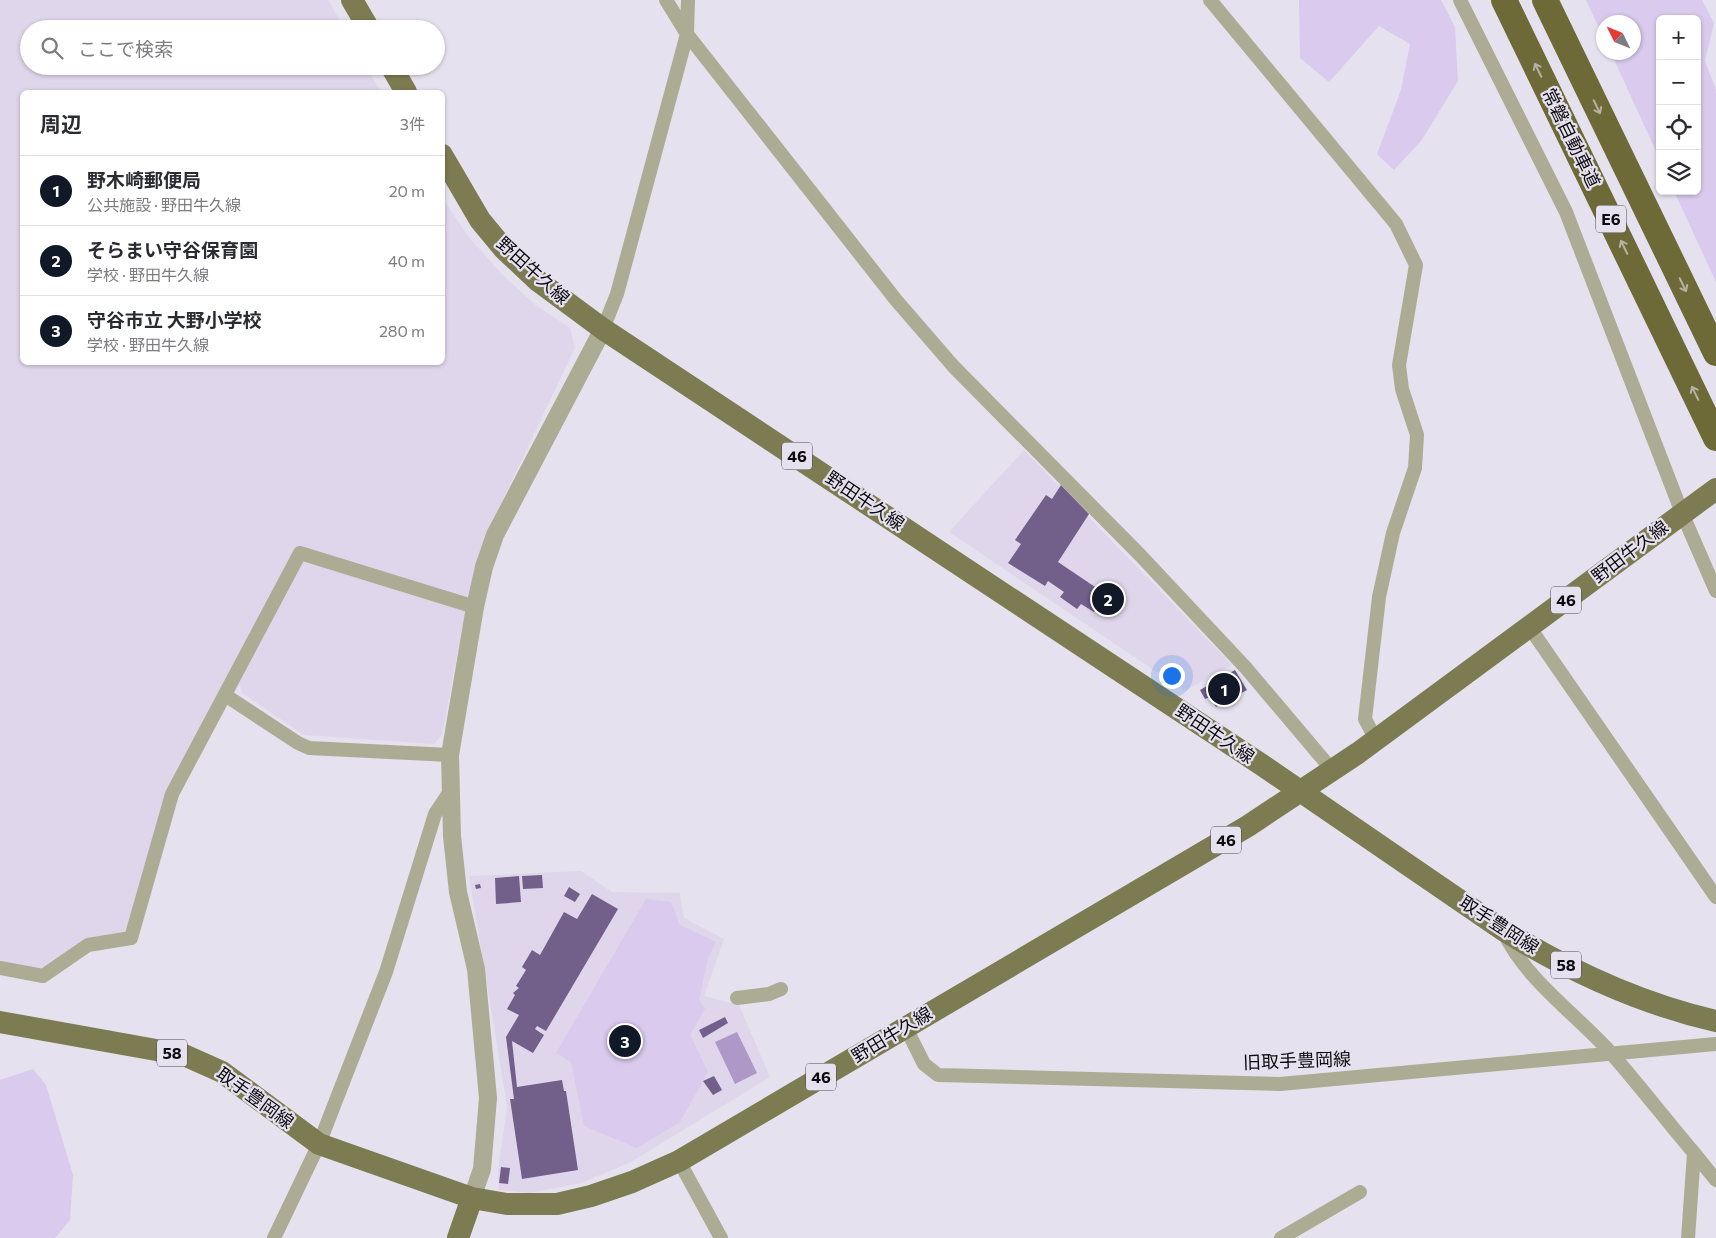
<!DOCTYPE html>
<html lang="ja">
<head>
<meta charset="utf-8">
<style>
	:root { --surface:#fff; --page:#f7f7f7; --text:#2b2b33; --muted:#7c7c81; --line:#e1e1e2; --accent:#111827 }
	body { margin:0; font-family:Commissioner,"Noto Sans JP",sans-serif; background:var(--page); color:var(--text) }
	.controls { position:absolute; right:15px; top:15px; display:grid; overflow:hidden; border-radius:8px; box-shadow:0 1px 4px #0004 }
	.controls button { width:45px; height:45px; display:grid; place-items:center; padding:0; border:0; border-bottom:1px solid var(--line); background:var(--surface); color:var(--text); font:25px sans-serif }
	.compass { position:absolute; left:1596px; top:15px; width:45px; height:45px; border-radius:50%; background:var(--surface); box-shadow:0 1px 4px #0004; rotate:313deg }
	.you { position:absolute; left:1171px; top:675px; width:18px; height:18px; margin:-12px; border:4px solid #fff; border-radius:50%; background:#1a73e8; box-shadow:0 0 0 8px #1a73e833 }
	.badge { display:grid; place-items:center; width:32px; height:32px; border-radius:50%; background:var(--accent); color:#fff; font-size:16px; font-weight:700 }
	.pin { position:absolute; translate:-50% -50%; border:2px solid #fff; box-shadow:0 1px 5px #0006 }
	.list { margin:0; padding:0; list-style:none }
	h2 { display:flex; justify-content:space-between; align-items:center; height:65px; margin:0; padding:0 20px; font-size:21px }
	h2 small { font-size:16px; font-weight:400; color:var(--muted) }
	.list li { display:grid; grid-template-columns:32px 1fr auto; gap:15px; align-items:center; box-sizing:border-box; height:70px; padding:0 20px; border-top:1px solid var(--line) }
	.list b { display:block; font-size:19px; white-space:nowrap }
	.list p { margin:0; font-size:16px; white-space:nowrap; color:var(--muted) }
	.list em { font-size:16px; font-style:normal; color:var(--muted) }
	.icon { flex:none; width:28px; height:28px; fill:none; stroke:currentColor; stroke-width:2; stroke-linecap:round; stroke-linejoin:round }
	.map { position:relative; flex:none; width:1716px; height:1238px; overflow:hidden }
	.search { position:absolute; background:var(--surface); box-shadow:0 1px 4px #0004; left:20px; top:20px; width:425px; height:55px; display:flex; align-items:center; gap:12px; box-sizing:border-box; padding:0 18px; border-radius:28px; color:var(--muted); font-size:19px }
	.panel { position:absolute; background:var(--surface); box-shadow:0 1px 4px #0004; left:20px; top:90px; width:425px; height:275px; border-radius:8px }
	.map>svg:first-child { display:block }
	.built { fill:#dfd6eb }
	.green { fill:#d9caee }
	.water { fill:#ad98c7 }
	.building { fill:#725f8a }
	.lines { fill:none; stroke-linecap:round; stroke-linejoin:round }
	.minor { stroke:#acab94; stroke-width:14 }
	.tertiary { stroke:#acab94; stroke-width:18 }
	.primary { stroke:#7d7b51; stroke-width:22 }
	.motorway { stroke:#6d6a38; stroke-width:26 }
	.oneway { stroke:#b6b1a5 }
	.labels { text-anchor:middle; stroke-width:4.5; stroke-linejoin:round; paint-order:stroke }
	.shield { fill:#e6e1ee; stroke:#4e4b53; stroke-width:1 }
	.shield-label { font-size:16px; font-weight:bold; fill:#0d0b10 }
	.street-label { font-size:18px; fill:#0d0b10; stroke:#e6e1ee }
</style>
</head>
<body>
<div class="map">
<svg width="1716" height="1238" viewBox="0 0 1716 1238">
	<rect width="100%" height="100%" fill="#e6e1ee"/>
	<path class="built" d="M 0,0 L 328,0 L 345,29 L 29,29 L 29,66 L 366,66 L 381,92 L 22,92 L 22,362 L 442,362 L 443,199 L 467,235 L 501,273 L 534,304 L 570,328 L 575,348 L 486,535 L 466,608 L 442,735 L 434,744 L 304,735 L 242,693 L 240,684 L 172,794 L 131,938 L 88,945 L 43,976 L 0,968 Z
		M 1024,450 L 1232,665 L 1185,691 L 949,532 Z
		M 581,871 L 612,892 L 680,893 L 684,918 L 724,939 L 704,996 L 739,1005 L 770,1077 L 631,1162 L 581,1183 L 530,1193 L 499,1190 L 498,1171 L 507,1106 L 469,876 Z"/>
	<path class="green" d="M 1299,0 L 1441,0 L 1455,27 L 1458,81 L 1421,141 L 1394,170 L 1377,154 L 1401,90 L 1410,44 L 1379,26 L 1329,82 L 1300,58 Z
		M 1586,0 L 1702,0 L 1714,23 L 1705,61 L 1716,90 L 1716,282 L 1674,191 L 1697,191 L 1697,19 L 1660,19 L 1660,160 L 1611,53 L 1634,52 L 1634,22 L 1604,22 L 1603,37 Z
		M 646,899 L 671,902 L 680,925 L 716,942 L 708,958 L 699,1000 L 705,1009 L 690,1035 L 708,1072 L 680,1122 L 637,1148 L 584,1126 L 571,1062 L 556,1053 Z
		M 33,1069 L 46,1085 L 73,1175 L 70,1220 L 55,1238 L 0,1238 L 0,1080 Z"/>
	<path class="water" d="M 737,1032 L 757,1073 L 735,1084 L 715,1042 Z"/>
	<path class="building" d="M 1061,485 L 1089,514 L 1058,562 L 1107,595 L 1094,612 L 1081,604 L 1077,609 L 1060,597 L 1064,592 L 1048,581 L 1045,586 L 1008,563 L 1021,544 L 1015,540 L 1046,495 L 1052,499 Z
		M 1235,670 L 1247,690 L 1216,707 L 1210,697 L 1205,699 L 1200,690 Z
		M 542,875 L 543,888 L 523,889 L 522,876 Z
		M 519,876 L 521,902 L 496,904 L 495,878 Z
		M 480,884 L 481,888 L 476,889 L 475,885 Z
		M 569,887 L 580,894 L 575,902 L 564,896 Z
		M 592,894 L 618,909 L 546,1031 L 537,1026 L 535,1029 L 544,1035 L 533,1053 L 512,1041 L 517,1087 L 562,1080 L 564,1091 L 566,1091 L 578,1170 L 522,1179 L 510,1099 L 514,1099 L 506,1037 L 519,1015 L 507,1009 L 515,995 L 513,993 L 519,988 L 516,986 L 526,970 L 522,967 L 532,950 L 540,955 L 564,912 L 577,919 Z
		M 725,1017 L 728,1023 L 703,1038 L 699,1030 Z
		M 714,1076 L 722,1090 L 713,1095 L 703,1081 Z
		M 501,1167 L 510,1168 L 508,1184 L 499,1183 Z"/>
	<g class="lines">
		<path class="minor" d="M 666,0 L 687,34 L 896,300 L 954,367 L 1141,556 L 1246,668 L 1333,771
			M 1210,0 L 1396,224 L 1416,265 L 1399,365 L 1402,389 L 1417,435 L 1415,468 L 1393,533 L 1379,597 L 1365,719 L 1376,740
			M 1460,0 L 1566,212 L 1682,513 L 1716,591
			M 603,329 L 617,294 L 687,34 L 688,0
			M 1530,628 L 1716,897
			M 225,695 L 298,743 L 309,748 L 450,755
			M 1504,933 C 1527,981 1576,1014 1611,1053 C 1639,1085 1666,1120 1694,1153 L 1688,1238
			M 0,968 L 43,976 L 88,945 L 131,938 L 172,794 L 300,553 L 475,607
			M 737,998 L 769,994 L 781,989
			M 905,1026 L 924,1064 L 938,1075 L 1280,1084 L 1716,1044
			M 1694,1153 L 1716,1180
			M 679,1161 L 721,1238
			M 274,1238 L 319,1144 L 386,972 L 435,814 L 451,790
			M 1281,1238 L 1360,1192"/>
		<path class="tertiary" d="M 472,1198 L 482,1169 L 488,1098 L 476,969 L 458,892 L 452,836 L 450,755 L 475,607 L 484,567 L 495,535 L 603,329"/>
		<path class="primary" d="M 352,0 L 369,29
			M 391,66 L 406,92
			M 442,155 L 480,220 L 504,249 L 538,281 L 603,329 L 1265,767 L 1503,930 C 1568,970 1641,1004 1716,1021
			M 0,1022 L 184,1055 L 222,1072 L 319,1144 L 472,1198 L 507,1204 L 557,1204 L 591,1196 L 632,1182 L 679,1161 L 1248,826 L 1358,753 L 1716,489
			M 458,1238 L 472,1198"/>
		<path class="motorway" d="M 1504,0 L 1716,438
			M 1545,0 L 1716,353"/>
	</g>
	<defs><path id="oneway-shaft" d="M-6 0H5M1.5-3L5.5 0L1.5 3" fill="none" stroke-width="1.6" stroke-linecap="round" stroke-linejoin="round" transform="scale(1.25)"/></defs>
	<g class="oneway">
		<use href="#oneway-shaft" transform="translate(1538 70) rotate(-116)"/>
		<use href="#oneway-shaft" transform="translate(1597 107) rotate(64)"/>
		<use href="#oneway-shaft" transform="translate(1624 247) rotate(-116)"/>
		<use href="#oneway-shaft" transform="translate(1683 285) rotate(64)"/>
		<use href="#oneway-shaft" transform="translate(1695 393) rotate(-116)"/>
	</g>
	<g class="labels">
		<g class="shield">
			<rect x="1596" y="205.5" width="30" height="27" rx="4"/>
			<rect x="782" y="442.5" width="30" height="27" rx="4"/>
			<rect x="1551" y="586.5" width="30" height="27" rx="4"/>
			<rect x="1211" y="826.5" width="30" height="27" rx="4"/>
			<rect x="1551" y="951.5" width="30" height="27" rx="4"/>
			<rect x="157" y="1039.5" width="30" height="27" rx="4"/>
			<rect x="806" y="1063.5" width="30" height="27" rx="4"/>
		</g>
		<g class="shield-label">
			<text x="1611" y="225">E6</text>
			<text x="797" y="462">46</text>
			<text x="1566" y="606">46</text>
			<text x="1226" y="846">46</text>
			<text x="1566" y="971">58</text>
			<text x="172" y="1059">58</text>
			<text x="821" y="1083">46</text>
		</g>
		<g class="street-label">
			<text transform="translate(1571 138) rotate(64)" y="6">常磐自動車道</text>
			<text transform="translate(533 271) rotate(42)" y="6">野田牛久線</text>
			<text transform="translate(865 501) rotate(34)" y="6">野田牛久線</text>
			<text transform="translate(1630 552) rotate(-37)" y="6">野田牛久線</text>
			<text transform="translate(1215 734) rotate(34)" y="6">野田牛久線</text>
			<text transform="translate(1499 925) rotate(33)" y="6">取手豊岡線</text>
			<text transform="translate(892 1035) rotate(-31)" y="6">野田牛久線</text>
			<text transform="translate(1297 1061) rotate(-2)" y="6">旧取手豊岡線</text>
			<text transform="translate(255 1098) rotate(36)" y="6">取手豊岡線</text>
		</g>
	</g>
</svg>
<div class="controls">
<button>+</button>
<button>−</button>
<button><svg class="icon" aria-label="locate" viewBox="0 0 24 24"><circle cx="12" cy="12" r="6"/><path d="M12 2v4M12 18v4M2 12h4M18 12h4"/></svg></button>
<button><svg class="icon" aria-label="layers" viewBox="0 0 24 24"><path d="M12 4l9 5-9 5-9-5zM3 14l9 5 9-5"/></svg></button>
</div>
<svg class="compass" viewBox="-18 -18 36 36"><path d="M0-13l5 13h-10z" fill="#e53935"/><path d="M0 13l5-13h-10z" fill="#7c7c81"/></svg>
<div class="you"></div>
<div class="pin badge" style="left:1224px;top:689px">1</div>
<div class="pin badge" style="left:1108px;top:599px">2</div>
<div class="pin badge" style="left:625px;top:1041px">3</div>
<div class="search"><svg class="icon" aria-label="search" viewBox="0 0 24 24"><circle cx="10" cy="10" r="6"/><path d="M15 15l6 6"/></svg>ここで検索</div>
<section class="panel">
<h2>周辺<small>3件</small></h2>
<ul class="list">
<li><span class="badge">1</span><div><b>野木崎郵便局</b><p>公共施設 · 野田牛久線</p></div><em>20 m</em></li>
<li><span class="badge">2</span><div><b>そらまい守谷保育園</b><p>学校 · 野田牛久線</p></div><em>40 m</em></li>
<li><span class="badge">3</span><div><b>守谷市立 大野小学校</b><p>学校 · 野田牛久線</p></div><em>280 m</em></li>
</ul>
</section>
</div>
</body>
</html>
